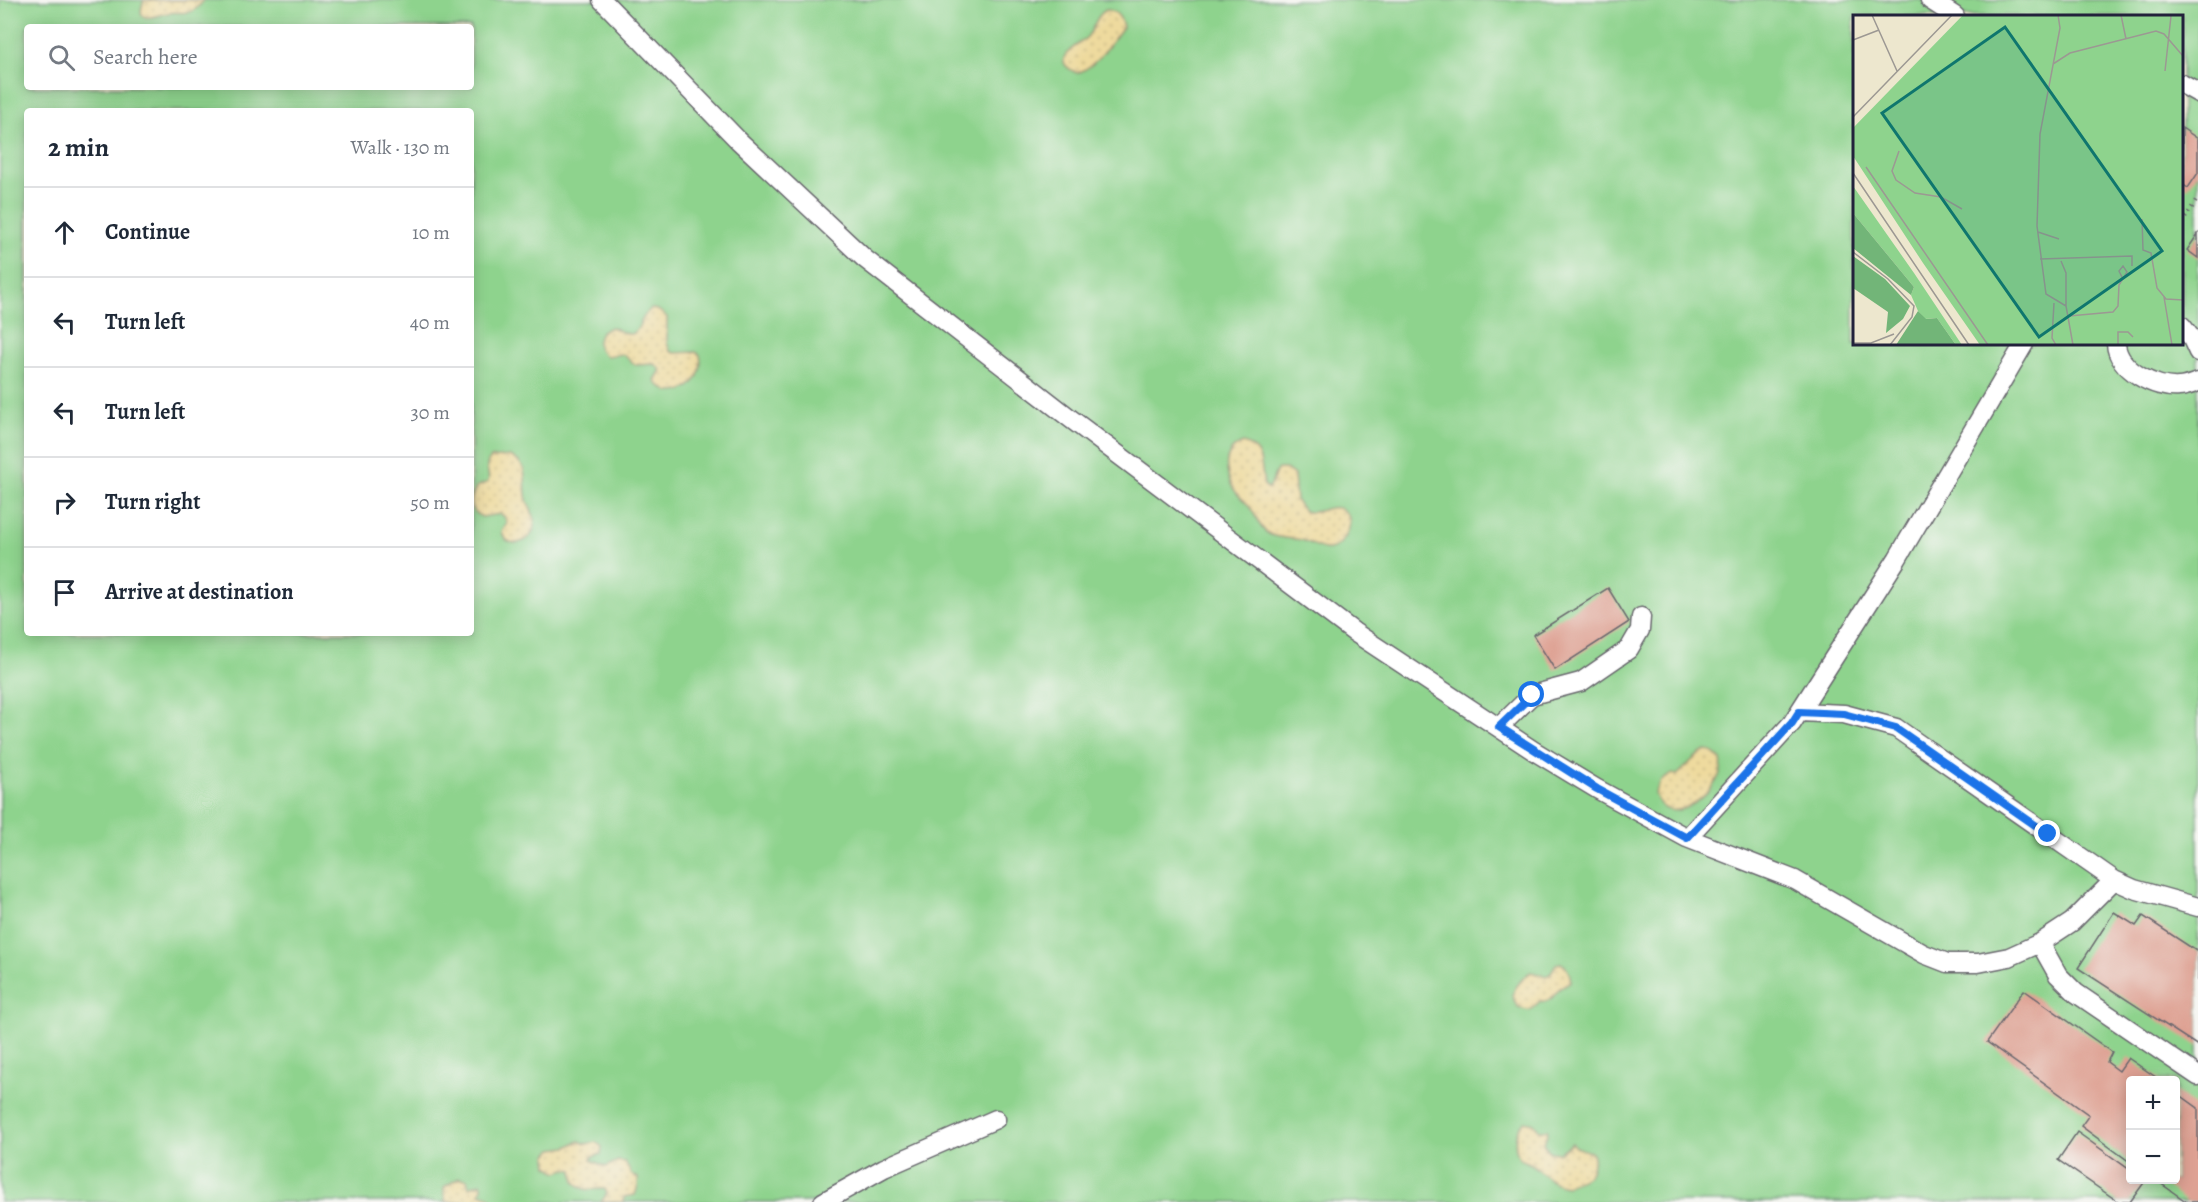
<!DOCTYPE html>
<html lang="en">
<head>
<meta charset="utf-8">
<style>
	:root { --surface:#fff; --page:#f2f2f3; --text:#1f2937; --muted:#747a83; --line:#e0e1e3 }
	body { margin:0; font-family:Alegreya,serif; background:var(--page); color:var(--text) }
	.controls { position:absolute; right:18px; bottom:18px; display:grid; overflow:hidden; border-radius:6px; box-shadow:0 3px 15px #0003 }
	.controls button { width:54px; height:54px; display:grid; place-items:center; padding:0; border:0; border-bottom:2px solid var(--line); background:var(--surface); color:var(--text); font:30px sans-serif }
	.stop { position:absolute; width:18px; height:18px; margin:-14px; border:4px solid #1a73e8; border-radius:50%; background:#fff }
	.stop.end { background:#1a73e8; border-color:#fff; box-shadow:0 2px 6px #0008 }
	.list { margin:0; padding:0; list-style:none }
	h2 { display:flex; justify-content:space-between; align-items:center; height:78px; margin:0; padding:0 24px; font-size:26px }
	h2 small { font-size:20px; font-weight:400; color:var(--muted) }
	.list li { display:grid; grid-template-columns:39px 1fr auto; gap:18px; align-items:center; box-sizing:border-box; height:90px; padding:0 24px; border-top:2px solid var(--line) }
	.list b { display:block; font-size:22px; white-space:nowrap }
	.list em { font-size:20px; font-style:normal; color:var(--muted) }
	.icon { flex:none; width:33px; height:33px; fill:none; stroke:currentColor; stroke-width:2; stroke-linecap:round; stroke-linejoin:round }
	.map { position:relative; flex:none; width:2198px; height:1202px; overflow:hidden }
	.search { position:absolute; background:var(--surface); box-shadow:0 3px 15px #0003; left:24px; top:24px; width:450px; height:66px; display:flex; align-items:center; gap:15px; box-sizing:border-box; padding:0 21px; border-radius:6px; color:var(--muted); font-size:22px }
	.panel { position:absolute; background:var(--surface); box-shadow:0 3px 15px #0003; left:24px; top:108px; width:450px; height:528px; border-radius:6px }
	.map>svg:first-child { display:block }
	.grass { fill:#8ed38d; stroke:#587a64; stroke-width:1.5; fill-rule:evenodd }
	.sand { fill:url(#sand-dots); stroke:#887e6c; stroke-width:1.5 }
	.building { fill:#dea193 }
	.lines { fill:none; stroke-linecap:round; stroke-linejoin:round }
	.service-casing { stroke:#69676e; stroke-width:21 }
	.path { stroke:#69676e; stroke-width:4; stroke-dasharray:1.5 4.5; stroke-linecap:butt }
	.service { stroke:#fff; stroke-width:18 }
	.route { stroke:#1a73e8; stroke-width:8 }
	.inset-road { fill:none; stroke:#9c9893; stroke-width:1.5 }
	.view { fill:#0f766e; fill-opacity:0.15; stroke:#0f766e; stroke-width:3 }
	.inset-edge { fill:none; stroke:#22223b; stroke-width:3 }
</style>
</head>
<body>
<div class="map">
<svg width="2198" height="1202" viewBox="0 0 2198 1202">
	<defs>
		<pattern id="sand-dots" width="8" height="8" patternUnits="userSpaceOnUse" patternTransform="scale(1.5)"><rect width="8" height="8" fill="#eeda9e"/><path d="M2 2h.1M6 6h.1" fill="none" stroke="#ccbb89" stroke-width="1.8" stroke-linecap="round"/></pattern>
	</defs>
	<rect width="100%" height="100%" fill="#f6f6f2"/>
	<filter id="ink" filterUnits="userSpaceOnUse"><feTurbulence type="fractalNoise" baseFrequency=".0167" numOctaves="2"/><feDisplacementMap in="SourceGraphic" scale="12" xChannelSelector="R" yChannelSelector="G"/><feConvolveMatrix kernelMatrix="1 2 1 2 8 2 1 2 1" color-interpolation-filters="sRGB"/></filter>
	<filter id="wash" filterUnits="userSpaceOnUse"><feTurbulence type="fractalNoise" baseFrequency=".008" numOctaves="4" result="noise"/><feDisplacementMap in="SourceGraphic" scale="24" xChannelSelector="R" yChannelSelector="G"/><feGaussianBlur stdDeviation="1.35" result="paint"/><feColorMatrix in="noise" values="0 0 0 0 0 0 0 0 0 0 0 0 0 0 0 0 0 1.4 0 .05"/><feComposite in="paint" operator="in"/></filter>
	<g filter="url(#wash)">
		<rect width="100%" height="100%" fill="#ede7ce"/>
		<path class="grass" d="M 0,0 L 2198,0 L 2198,1202 L 0,1202 ZM 1854,16 L 2182,16 L 2182,344 L 1854,344 ZM 27,27 L 471,27 L 471,87 L 27,87 ZM 27,111 L 471,111 L 471,633 L 27,633 ZM 2130,1080 L 2176,1080 L 2176,1180 L 2130,1180 Z"/>
		<path class="sand" d="M 144,0 L 204,0 C 189,20 182,9 164,14 C 149,19 135,22 144,0 Z
			M 1106,10 C 1116,10 1121,17 1123,27 C 1111,42 1097,67 1077,73 C 1046,59 1077,47 1087,37 C 1095,28 1095,16 1106,10 Z
			M 651,309 L 658,310 L 667,317 L 667,343 L 670,351 L 674,353 L 696,352 L 700,355 C 704,376 691,393 669,392 L 657,384 L 655,380 L 661,370 L 655,364 L 636,365 L 622,354 L 606,356 C 596,349 596,343 601,332 L 611,327 C 617,329 624,334 630,334 C 640,334 639,317 651,309 Z
			M 1243,443 C 1264,449 1261,468 1264,485 L 1268,488 C 1274,485 1272,475 1278,469 L 1286,469 L 1294,475 L 1296,501 L 1304,511 C 1319,516 1330,502 1343,510 C 1358,520 1345,546 1330,549 C 1322,551 1314,544 1305,541 C 1294,537 1280,540 1269,534 C 1260,529 1258,520 1253,512 C 1244,497 1234,497 1228,475 C 1224,460 1228,449 1243,443 Z
			M 510,456 C 516,459 521,462 523,468 C 527,478 524,490 527,500 C 530,509 536,517 534,527 C 532,544 506,550 502,532 L 507,523 L 504,516 L 500,514 L 482,517 C 469,511 470,499 476,487 L 488,482 C 491,472 482,467 491,458 Z
			M 1706,751 L 1712,752 L 1721,760 C 1728,787 1666,837 1655,793 L 1661,781 L 1672,774 L 1677,775 C 1686,768 1695,754 1706,751 Z
			M 1561,963 C 1567,966 1570,974 1571,981 C 1568,983 1564,985 1561,987 C 1553,994 1553,1003 1540,1001 C 1530,1010 1532,1014 1517,1006 L 1512,996 C 1514,988 1524,976 1531,972 L 1546,976 L 1550,974 L 1556,964 Z
			M 1525,1121 L 1534,1123 L 1539,1130 L 1548,1130 L 1544,1144 L 1550,1152 L 1559,1153 L 1572,1143 L 1575,1147 L 1591,1152 C 1594,1158 1594,1161 1592,1167 C 1589,1182 1577,1177 1567,1186 C 1547,1183 1547,1175 1533,1165 C 1528,1162 1523,1161 1519,1158 C 1513,1145 1514,1130 1525,1121 Z
			M 579,1141 L 586,1144 L 596,1142 L 602,1147 L 601,1154 L 592,1157 L 591,1160 L 606,1167 L 618,1161 L 625,1162 L 631,1174 L 638,1178 L 638,1186 L 635,1195 L 624,1197 L 623,1202 L 601,1202 L 607,1194 L 605,1189 C 593,1187 588,1195 575,1182 L 573,1170 L 565,1169 L 558,1172 L 548,1166 L 547,1156 L 553,1149 L 567,1147 Z
			M 459,1178 L 467,1179 L 469,1187 L 481,1183 L 482,1188 L 480,1193 L 491,1197 L 493,1202 L 446,1202 L 444,1194 L 444,1187 Z"/>
		<g id="blocks">
			<path class="building" d="M 2182,128 L 2198,139 L 2198,173 L 2188,188 L 2182,184 Z
				M 2198,234 L 2198,258 L 2187,250 Z
				M 1608,588 L 1629,622 L 1555,670 L 1533,635 Z
				M 2114,912 L 2136,926 L 2143,916 L 2198,952 L 2198,1046 L 2078,968 Z
				M 2024,990 L 2112,1052 L 2107,1062 L 2119,1071 L 2128,1058 L 2160,1080 L 2130,1080 L 2130,1162 L 2081,1126 L 2089,1115 L 1987,1042 Z
				M 2176,1092 L 2198,1108 L 2198,1202 L 2187,1202 L 2156,1180 L 2176,1180 Z
				M 2077,1132 L 2130,1170 L 2130,1180 L 2146,1180 L 2130,1202 L 2119,1202 L 2058,1160 Z"/>
		</g>
	</g>
	<g filter="url(#ink)">
		<use href="#blocks" fill-opacity="0" stroke="#69676e" stroke-width="1.5"/>
		<g class="lines">
			<g class="service-casing">
				<path id="service" d="M 602,0 L 738,140 L 865,259 L 1071,419 L 1354,632 L 1534,751 L 1597,789 L 1687,838 L 1795,880 L 1924,954 L 1947,963 L 1978,963 L 2009,957 L 2040,943 L 2072,922 L 2114,880
					M 1930,0 L 1955,16
					M 2182,84 L 2198,93
					M 2182,326 L 2192,339 L 2198,352
					M 2116,344 C 2118,370 2155,389 2179,387 C 2185,387 2192,384 2198,382
					M 1799,712 L 1844,714 L 1896,728 L 2114,880 L 2134,889 L 2198,907
					M 1499,727 L 1532,695 L 1581,682 L 1629,649 L 1640,630 L 1641,617
					M 1687,838 L 1792,723 L 1897,559 L 2024,344
					M 2040,943 L 2058,975 L 2076,993 L 2198,1076
					M 823,1202 L 884,1168 L 996,1119"/>
			</g>
			<path class="path" d="M 2182,223 L 2198,198"/>
			<use href="#service" class="service"/>
		</g>
	</g>
	<g class="lines" filter="url(#ink)">
		<path class="route" d="M 1532,695 L 1499,727 L 1597,789 L 1687,838 L 1792,723 L 1799,712 L 1844,714 L 1896,728 L 2048,834"/>
	</g>
	<g transform="translate(1853 15)">
		<rect width="330" height="330" fill="#ede7ce"/>
		<path d="M 110,0 L 330,0 L 330,330 L 127,330 L 70,248 L 0,141 L 0,113 ZM 0,171 L 61,258 L 109,330 L 103,330 L 84,303 L 72,304 L 65,296 L 58,280 L 61,272 L 0,198 Z" fill="#8ed38d"/>
		<path d="M 0,198 L 61,272 L 58,280 L 0,233 ZM 0,241 L 32,264 L 57,291 L 50,304 L 33,318 L 35,297 L 0,273 ZM 65,296 L 73,304 L 84,303 L 103,330 L 43,330 Z" fill="#72b578"/>
		<path class="inset-road" d="M 19,0 L 44,56M 205,0 L 207,13 L 187,119 L 184,211 L 193,279 L 213,291M 268,0 L 273,24M 0,25 L 26,15M 200,49 L 217,38 L 303,16 L 311,19 L 330,41M 312,56 L 318,1M 0,102 L 99,0M 46,136 L 39,156 L 43,165 L 62,178 L 88,182 L 109,194M 13,152 L 135,330M 0,158 L 116,330M 289,204 L 290,235 L 298,238 L 304,273 L 313,284 L 330,285M 185,217 L 206,224M 0,237 L 35,264 L 61,291 L 59,302 L 37,330M 187,244 L 279,241 L 279,251M 208,246 L 213,258 L 213,291 L 220,330M 311,282 L 319,330M 201,288 L 199,323 L 203,330M 216,301 L 260,297 L 265,291 L 266,270 L 274,257 L 270,251 L 266,256 L 270,264M 0,328 L 18,328 L 41,319M 265,330 L 265,317 L 275,317 L 280,322"/>
		<path class="view" d="M 152,12 L 309,236 L 186,322 L 29,98 Z"/>
		<rect width="330" height="330" class="inset-edge"/>
	</g>
</svg>
<div class="controls">
<button>+</button>
<button>−</button>
</div>
<div class="stop" style="left:1532px;top:695px"></div>
<div class="stop end" style="left:2048px;top:834px"></div>
<div class="search"><svg class="icon" aria-label="search" viewBox="0 0 24 24"><circle cx="10" cy="10" r="6"/><path d="M15 15l6 6"/></svg>Search here</div>
<section class="panel">
<h2>2 min<small>Walk · 130 m</small></h2>
<ul class="list">
<li><svg class="icon" aria-label="ahead" viewBox="0 0 24 24"><path d="M12 20V5M6 11l6-6 6 6"/></svg><div><b>Continue</b></div><em>10 m</em></li>
<li><svg class="icon" aria-label="left" viewBox="0 0 24 24"><path d="M17 20v-9H6M10 6l-5 5 5 5"/></svg><div><b>Turn left</b></div><em>40 m</em></li>
<li><svg class="icon" aria-label="left" viewBox="0 0 24 24"><path d="M17 20v-9H6M10 6l-5 5 5 5"/></svg><div><b>Turn left</b></div><em>30 m</em></li>
<li><svg class="icon" aria-label="right" viewBox="0 0 24 24"><path d="M7 20v-9h11M14 6l5 5-5 5"/></svg><div><b>Turn right</b></div><em>50 m</em></li>
<li><svg class="icon" aria-label="arrive" viewBox="0 0 24 24"><path d="M6 21V4h12l-3 4 3 4H6"/></svg><div><b>Arrive at destination</b></div></li>
</ul>
</section>
</div>
</body>
</html>
